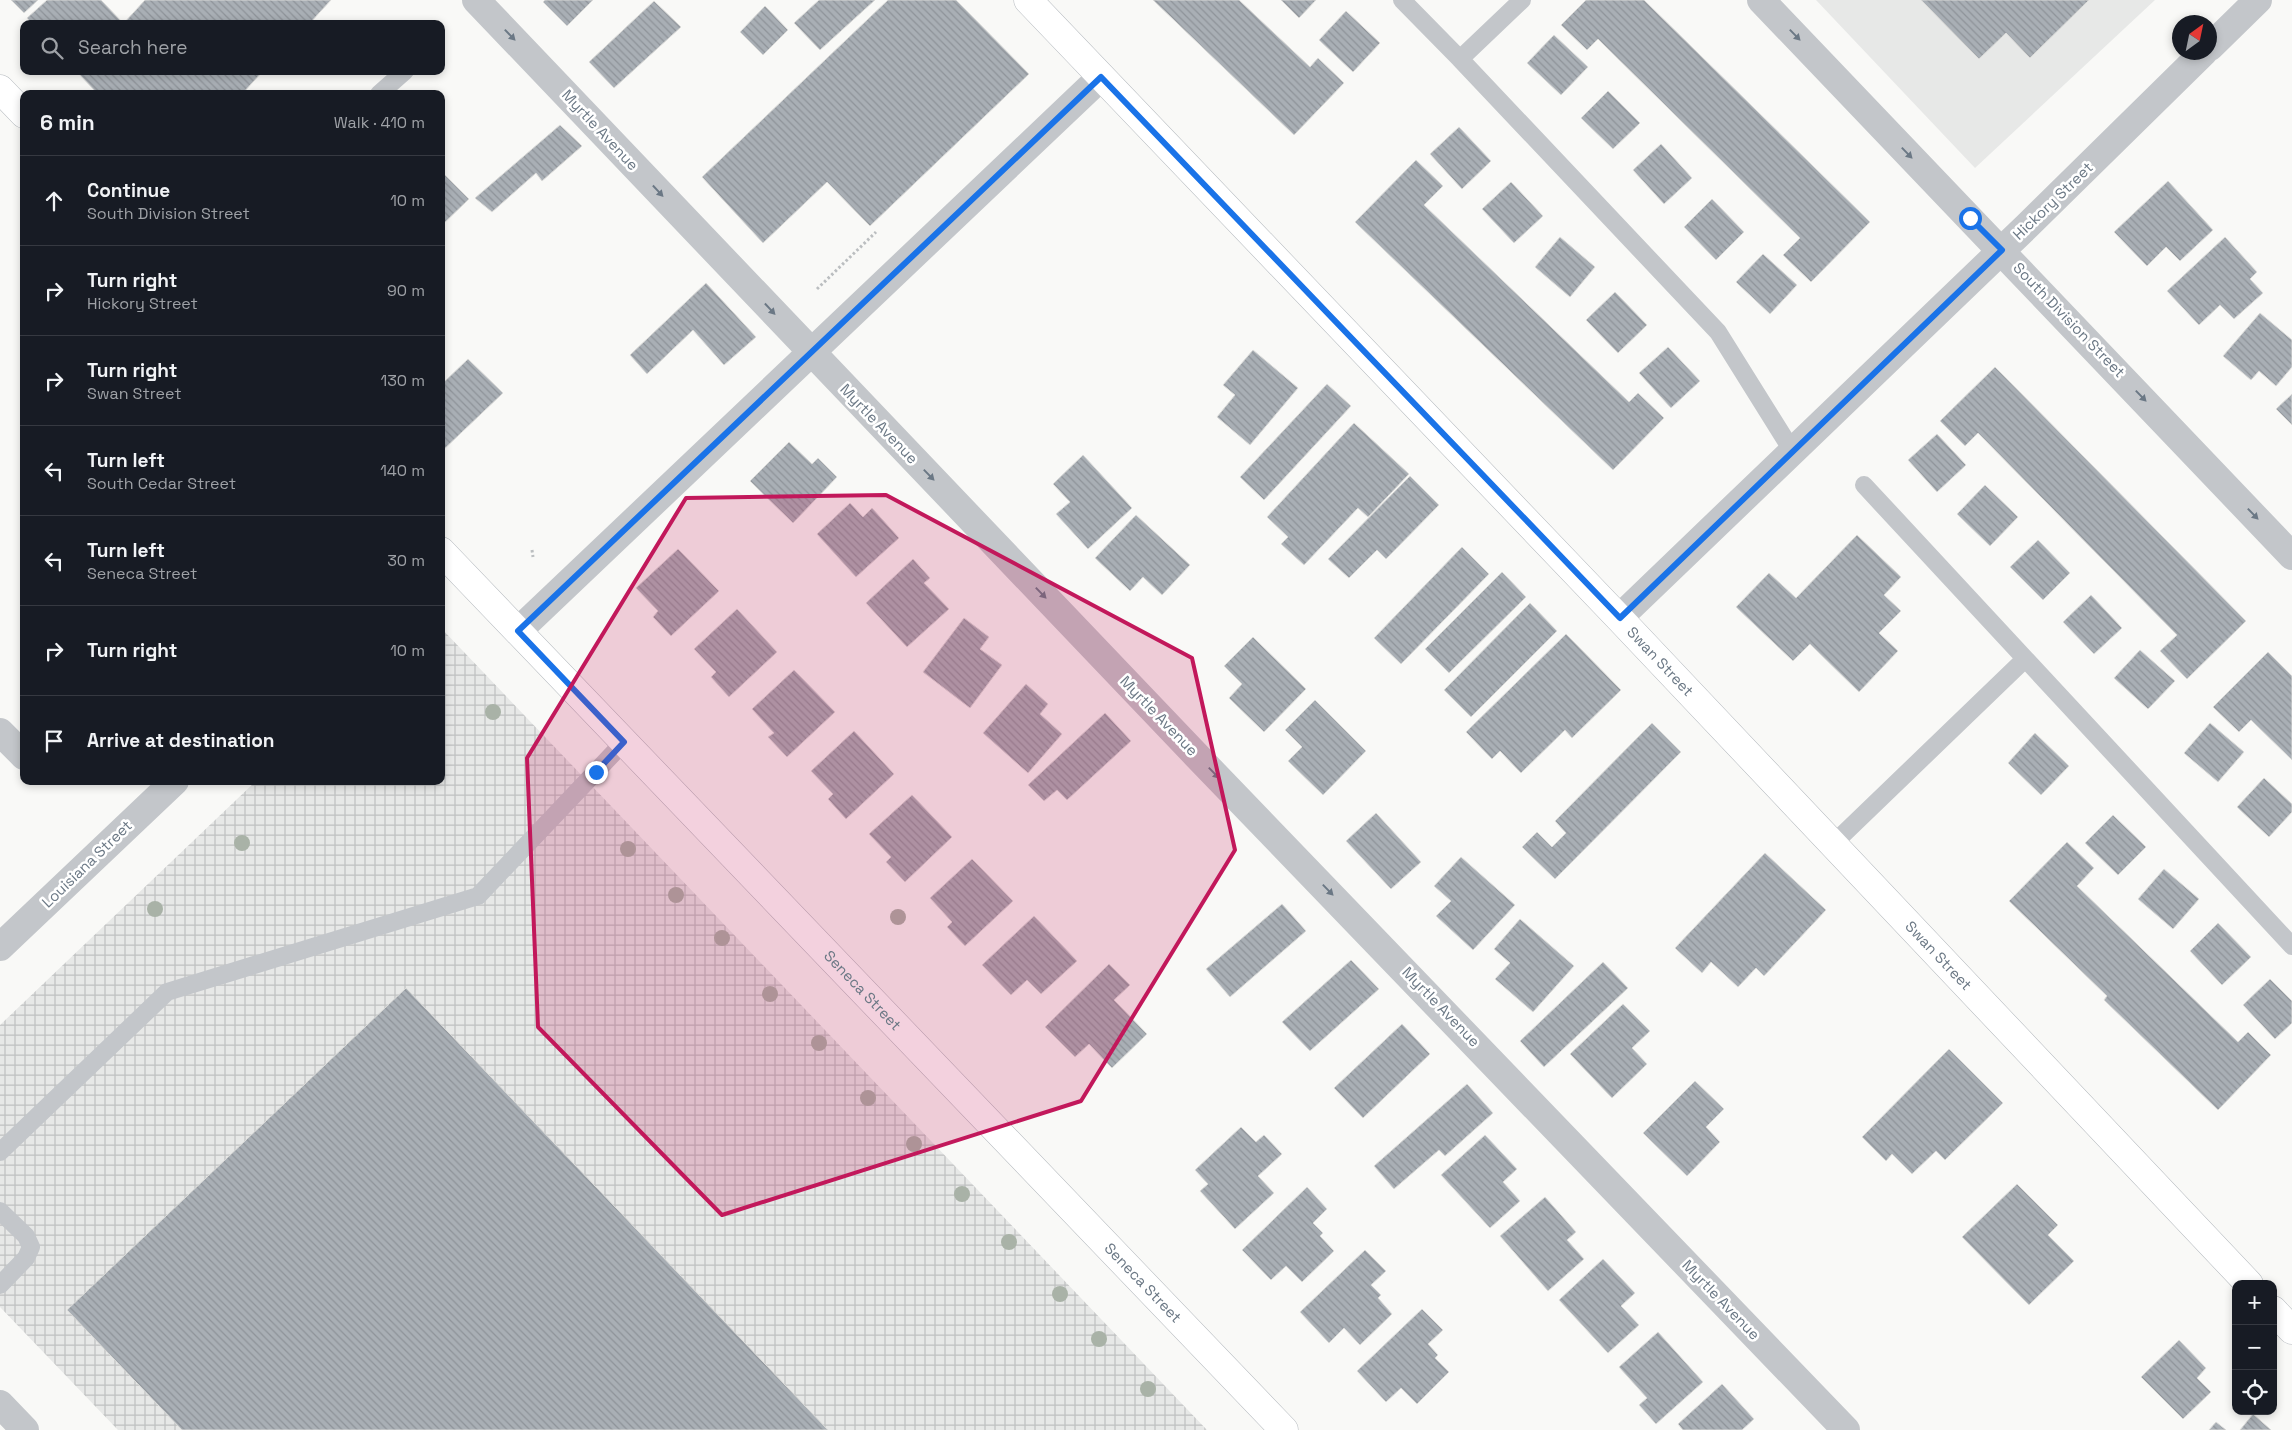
<!DOCTYPE html>
<html lang="en">
<head>
<meta charset="utf-8">
<style>
	:root { --surface:#171b24; --page:#20242c; --text:#f1f3f6; --muted:#9ea1a6; --line:#363941 }
	body { margin:0; font-family:"Space Grotesk",sans-serif; background:var(--page); color:var(--text) }
	.controls { position:absolute; right:15px; bottom:15px; display:grid; overflow:hidden; border-radius:10px; box-shadow:0 2px 8px #0003 }
	.controls button { width:45px; height:45px; display:grid; place-items:center; padding:0; border:0; border-bottom:1px solid var(--line); background:var(--surface); color:var(--text); font:25px sans-serif }
	.compass { position:absolute; left:2172px; top:15px; width:45px; height:45px; border-radius:50%; background:var(--surface); box-shadow:0 2px 8px #0003; rotate:33deg }
	.stop { position:absolute; width:15px; height:15px; margin:-11px; border:4px solid #1a73e8; border-radius:50%; background:#fff }
	.stop.end { background:#1a73e8; border-color:#fff; box-shadow:0 1px 5px #0008 }
	.list { margin:0; padding:0; list-style:none }
	h2 { display:flex; justify-content:space-between; align-items:center; height:65px; margin:0; padding:0 20px; font-size:21px }
	h2 small { font-size:16px; font-weight:400; color:var(--muted) }
	.list li { display:grid; grid-template-columns:32px 1fr auto; gap:15px; align-items:center; box-sizing:border-box; height:90px; padding:0 20px; border-top:1px solid var(--line) }
	.list b { display:block; font-size:19px; white-space:nowrap }
	.list p { margin:0; font-size:16px; white-space:nowrap; color:var(--muted) }
	.list em { font-size:16px; font-style:normal; color:var(--muted) }
	.icon { flex:none; width:28px; height:28px; fill:none; stroke:currentColor; stroke-width:2; stroke-linecap:round; stroke-linejoin:round }
	.map { position:relative; flex:none; width:2292px; height:1430px; overflow:hidden }
	.search { position:absolute; background:var(--surface); box-shadow:0 2px 8px #0003; left:20px; top:20px; width:425px; height:55px; display:flex; align-items:center; gap:12px; box-sizing:border-box; padding:0 18px; border-radius:10px; color:var(--muted); font-size:19px }
	.panel { position:absolute; background:var(--surface); box-shadow:0 2px 8px #0003; left:20px; top:90px; width:425px; height:695px; border-radius:10px }
	.map>svg:first-child { display:block }
	.built { fill:#e7e8e7 }
	.industrial { fill:url(#industrial-grid) }
	.building { fill:url(#building-back-hatch); stroke:#dbdbd9 }
	.lines { fill:none; stroke-linecap:round; stroke-linejoin:round }
	.secondary-casing { stroke:#b3b8bd; stroke-width:29 }
	.path { stroke:#bbbec0; stroke-width:3; stroke-dasharray:2.5 2.5; stroke-linecap:butt }
	.service { stroke:#c3c6ca; stroke-width:18 }
	.minor { stroke:#c3c6ca; stroke-width:28 }
	.tertiary { stroke:#c3c6ca; stroke-width:28 }
	.secondary { stroke:#fff; stroke-width:28 }
	.tree { fill:#a9b2a7 }
	.oneway { fill:#6b7885 }
	.route { stroke:#1a73e8; stroke-width:6 }
	.marked { fill:#c2185b; fill-opacity:0.2; stroke:#c2185b; stroke-width:4; stroke-linejoin:round }
	.labels { text-anchor:middle; stroke-width:5; stroke-linejoin:round; paint-order:stroke }
	.street-label { font-size:15px; fill:#6b7885; stroke:#fff }
</style>
</head>
<body>
<div class="map">
<svg width="2292" height="1430" viewBox="0 0 2292 1430">
	<defs>
		<pattern id="industrial-grid" width="8" height="8" patternUnits="userSpaceOnUse" patternTransform="scale(1.25)"><rect width="8" height="8" fill="#e7e8e7"/><path d="M0 4h8M4 0v8" fill="none" stroke="#bfc1c1"/></pattern>
		<pattern id="building-back-hatch" width="6" height="6" patternUnits="userSpaceOnUse" patternTransform="scale(1.25)"><rect width="6" height="6" fill="#a9afb5"/><path d="M-1 5l2 2M0 0l6 6M5-1l2 2" fill="none" stroke="#8e9399"/></pattern>
	</defs>
	<rect width="100%" height="100%" fill="#f9f9f7"/>
	<path class="built" d="M 1816,0 L 2155,0 L 1975,168 Z"/>
	<path class="industrial" d="M 441,628 L 1207,1430 L 118,1430 L 0,1307 L 0,1025 L 256,781 L 441,781 Z"/>
	<path class="building" d="M 11,0 L 38,0 L 24,13 Z
		M 47,0 L 101,0 L 123,23 L 32,24 L 27,18 Z
		M 145,0 L 331,0 L 309,24 L 123,24 Z
		M 545,0 L 593,0 L 567,26 L 543,2 Z
		M 819,0 L 875,0 L 820,50 L 794,23 Z
		M 888,0 L 956,0 L 1029,74 L 870,226 L 827,182 L 763,243 L 702,177 Z
		M 1153,0 L 1239,0 L 1310,67 L 1318,58 L 1344,83 L 1294,135 Z
		M 1281,0 L 1316,0 L 1299,18 Z
		M 1586,0 L 1644,0 L 1870,222 L 1811,282 L 1783,255 L 1800,238 L 1598,39 L 1587,50 L 1561,25 Z
		M 1921,0 L 2089,0 L 2030,58 L 2006,33 L 1979,59 Z
		M 654,1 L 681,27 L 614,88 L 589,62 Z
		M 765,6 L 788,30 L 763,55 L 740,32 Z
		M 1346,11 L 1380,43 L 1353,72 L 1319,40 Z
		M 1554,35 L 1588,67 L 1561,95 L 1527,63 Z
		M 79,71 L 263,71 L 242,94 L 98,94 L 78,73 Z
		M 1608,91 L 1640,123 L 1613,149 L 1581,118 Z
		M 560,125 L 582,146 L 542,181 L 536,173 L 492,212 L 475,198 Z
		M 1459,127 L 1491,161 L 1462,189 L 1430,154 Z
		M 1661,144 L 1692,178 L 1664,204 L 1633,170 Z
		M 1416,160 L 1443,186 L 1424,205 L 1629,402 L 1638,393 L 1664,418 L 1613,470 L 1355,222 Z
		M 441,171 L 469,199 L 441,226 Z
		M 2168,181 L 2213,230 L 2180,261 L 2166,247 L 2147,266 L 2114,232 Z
		M 1511,182 L 1543,216 L 1514,243 L 1482,209 Z
		M 1712,199 L 1744,232 L 1716,260 L 1684,227 Z
		M 1560,237 L 1595,267 L 1570,297 L 1535,267 Z
		M 2225,237 L 2257,272 L 2250,279 L 2263,293 L 2234,319 L 2220,305 L 2199,325 L 2167,291 Z
		M 1763,254 L 1797,285 L 1770,314 L 1736,282 Z
		M 706,283 L 756,337 L 724,365 L 693,330 L 647,374 L 630,355 Z
		M 1615,292 L 1647,325 L 1618,353 L 1586,320 Z
		M 2260,313 L 2292,340 L 2292,367 L 2276,386 L 2259,371 L 2251,380 L 2223,356 Z
		M 1668,347 L 1700,381 L 1671,408 L 1639,373 Z
		M 1253,350 L 1298,388 L 1250,445 L 1217,417 L 1235,395 L 1223,385 Z
		M 468,359 L 503,393 L 441,452 L 441,385 Z
		M 1995,367 L 2246,621 L 2187,679 L 2160,651 L 2177,635 L 1978,433 L 1965,446 L 1940,421 Z
		M 1327,384 L 1351,406 L 1264,500 L 1240,477 Z
		M 2292,394 L 2292,425 L 2276,409 Z
		M 1354,423 L 1409,474 L 1368,517 L 1358,508 L 1304,565 L 1281,544 L 1288,537 L 1267,517 Z
		M 1937,434 L 1966,465 L 1937,492 L 1908,460 Z
		M 789,442 L 812,464 L 818,458 L 837,477 L 793,523 L 750,481 Z
		M 1083,455 L 1132,508 L 1088,549 L 1056,514 L 1070,502 L 1053,484 Z
		M 1410,476 L 1439,505 L 1386,559 L 1377,550 L 1349,578 L 1328,559 Z
		M 1985,485 L 2018,517 L 1990,546 L 1957,514 Z
		M 850,503 L 863,517 L 872,508 L 899,538 L 856,577 L 817,534 Z
		M 1136,515 L 1190,565 L 1162,595 L 1143,577 L 1130,591 L 1095,558 Z
		M 1857,535 L 1901,577 L 1884,595 L 1901,611 L 1879,633 L 1898,651 L 1859,692 L 1810,644 L 1793,661 L 1736,607 L 1769,573 L 1796,598 Z
		M 2038,540 L 2070,573 L 2043,600 L 2010,567 Z
		M 1462,547 L 1489,574 L 1401,664 L 1374,638 Z
		M 678,549 L 719,591 L 671,636 L 653,617 L 658,611 L 636,588 Z
		M 913,559 L 930,578 L 924,583 L 949,609 L 907,647 L 866,603 Z
		M 1502,572 L 1526,597 L 1449,673 L 1425,649 Z
		M 2091,595 L 2122,628 L 2094,654 L 2063,622 Z
		M 1530,603 L 1557,631 L 1471,717 L 1444,690 Z
		M 737,609 L 777,652 L 729,697 L 711,677 L 716,672 L 694,649 Z
		M 964,618 L 989,637 L 980,649 L 1002,665 L 970,708 L 923,672 Z
		M 1566,634 L 1621,690 L 1572,738 L 1565,730 L 1521,773 L 1500,751 L 1492,759 L 1466,732 Z
		M 1253,637 L 1306,689 L 1264,732 L 1229,698 L 1242,684 L 1224,666 Z
		M 2140,650 L 2175,681 L 2148,709 L 2114,678 Z
		M 2268,652 L 2292,676 L 2292,760 L 2251,720 L 2239,732 L 2213,707 Z
		M 794,670 L 835,712 L 787,757 L 768,737 L 774,733 L 752,709 Z
		M 1026,684 L 1048,704 L 1040,714 L 1062,734 L 1028,773 L 983,733 Z
		M 1315,700 L 1366,751 L 1323,795 L 1288,761 L 1302,747 L 1285,730 Z
		M 1105,713 L 1131,741 L 1067,800 L 1057,790 L 1044,801 L 1028,785 Z
		M 1652,723 L 1681,752 L 1555,879 L 1522,847 L 1537,832 L 1552,847 L 1566,833 L 1555,821 Z
		M 2210,723 L 2244,752 L 2218,782 L 2184,753 Z
		M 854,731 L 894,774 L 846,819 L 828,799 L 833,794 L 811,771 Z
		M 2035,733 L 2069,766 L 2041,795 L 2008,763 Z
		M 2264,778 L 2292,804 L 2292,812 L 2269,837 L 2237,807 Z
		M 912,795 L 952,837 L 905,882 L 886,862 L 891,857 L 869,834 Z
		M 1376,813 L 1421,862 L 1391,889 L 1346,841 Z
		M 2113,815 L 2146,847 L 2118,875 L 2085,843 Z
		M 2067,842 L 2094,868 L 2077,886 L 2238,1042 L 2248,1032 L 2271,1055 L 2218,1110 L 2104,1000 L 2107,996 L 2009,901 Z
		M 1765,853 L 1826,910 L 1764,976 L 1756,968 L 1738,987 L 1711,962 L 1702,973 L 1675,948 Z
		M 1461,857 L 1515,905 L 1473,950 L 1436,916 L 1451,901 L 1434,886 Z
		M 972,859 L 1013,901 L 965,946 L 947,927 L 952,922 L 930,898 Z
		M 2164,869 L 2199,899 L 2173,929 L 2138,899 Z
		M 1282,904 L 1306,931 L 1230,997 L 1206,969 Z
		M 1034,916 L 1077,961 L 1041,994 L 1027,980 L 1011,995 L 982,965 Z
		M 1520,919 L 1574,966 L 1533,1012 L 1495,979 L 1510,963 L 1494,949 Z
		M 2218,923 L 2251,957 L 2222,985 L 2190,951 Z
		M 1351,960 L 1379,989 L 1310,1051 L 1282,1022 Z
		M 1603,962 L 1628,988 L 1544,1067 L 1520,1041 Z
		M 1109,964 L 1130,985 L 1114,1000 L 1147,1034 L 1112,1068 L 1089,1044 L 1075,1057 L 1045,1027 Z
		M 2270,979 L 2292,1001 L 2292,1023 L 2275,1039 L 2243,1005 Z
		M 406,988 L 828,1430 L 182,1430 L 67,1310 Z
		M 1623,1004 L 1650,1031 L 1632,1048 L 1647,1064 L 1612,1098 L 1570,1054 Z
		M 1402,1024 L 1430,1054 L 1363,1118 L 1334,1088 Z
		M 1949,1049 L 2003,1103 L 1945,1160 L 1936,1151 L 1912,1174 L 1892,1154 L 1886,1161 L 1862,1137 Z
		M 1695,1081 L 1724,1109 L 1706,1127 L 1720,1142 L 1687,1176 L 1643,1133 Z
		M 1467,1084 L 1493,1113 L 1445,1156 L 1439,1150 L 1394,1189 L 1374,1166 Z
		M 1241,1127 L 1256,1142 L 1264,1135 L 1282,1154 L 1258,1176 L 1274,1193 L 1235,1229 L 1200,1191 L 1208,1184 L 1195,1170 Z
		M 1485,1135 L 1517,1169 L 1503,1182 L 1520,1201 L 1490,1228 L 1441,1175 Z
		M 2017,1184 L 2058,1225 L 2048,1235 L 2074,1261 L 2029,1305 L 1962,1237 Z
		M 1307,1187 L 1327,1209 L 1313,1223 L 1323,1233 L 1320,1236 L 1334,1251 L 1302,1282 L 1286,1266 L 1271,1280 L 1242,1250 Z
		M 1545,1197 L 1576,1232 L 1567,1240 L 1584,1259 L 1548,1291 L 1500,1236 Z
		M 1365,1250 L 1386,1271 L 1371,1285 L 1381,1295 L 1378,1298 L 1392,1314 L 1360,1345 L 1344,1328 L 1329,1343 L 1300,1312 Z
		M 1603,1259 L 1635,1293 L 1621,1306 L 1639,1325 L 1608,1353 L 1559,1300 Z
		M 1422,1309 L 1443,1330 L 1428,1344 L 1438,1355 L 1435,1358 L 1449,1372 L 1417,1404 L 1401,1388 L 1386,1402 L 1357,1371 Z
		M 1658,1332 L 1703,1382 L 1656,1424 L 1639,1405 L 1647,1398 L 1619,1367 Z
		M 2179,1340 L 2206,1368 L 2197,1378 L 2211,1392 L 2183,1419 L 2141,1377 Z
		M 1722,1384 L 1754,1419 L 1742,1430 L 1683,1430 L 1678,1424 Z
		M 2253,1414 L 2271,1430 L 2240,1430 Z
		M 2216,1422 L 2226,1430 L 2209,1430 Z"/>
	<g class="lines">
		<g class="secondary-casing">
			<g id="secondary">
				<path id="s1" d="M 1028,0 L 1619,618 L 2249,1284"/>
				<path d="M 0,89 L 24,114"/>
				<path id="s2" d="M 441,551 L 1284,1430"/>
				<path d="M 2273,1310 L 2292,1330"/>
			</g>
		</g>
		<path class="path" d="M 817,289 L 876,232
			M 532,550 L 533,557"/>
		<path class="service" d="M 1402,0 L 1460,59 L 1522,0
			M 1460,59 L 1718,332 L 1793,452
			M 379,94 L 405,71
			M 1864,485 L 2292,946
			M 1833,844 L 2025,659
			M 0,1152 L 167,992 L 478,896 L 624,742
			M 0,1211 L 26,1236 L 31,1247 L 26,1258 L 0,1285"/>
		<path class="minor" d="M 476,0 L 1196,755 L 1846,1430
			M 1761,0 L 2292,556
			M 2210,47 L 2258,0
			M 1619,618 L 2027,226 L 2204,52
			M 518,631 L 1101,77
			M 0,732 L 24,756"/>
		<path class="tertiary" d="M 0,947 L 175,781
			M 0,1404 L 25,1430"/>
		<use href="#secondary" class="secondary"/>
	</g>
	<g class="tree">
		<circle cx="493" cy="712" r="8"/>
		<circle cx="242" cy="843" r="8"/>
		<circle cx="628" cy="849" r="8"/>
		<circle cx="676" cy="895" r="8"/>
		<circle cx="155" cy="909" r="8"/>
		<circle cx="898" cy="917" r="8"/>
		<circle cx="722" cy="938" r="8"/>
		<circle cx="770" cy="994" r="8"/>
		<circle cx="819" cy="1043" r="8"/>
		<circle cx="868" cy="1098" r="8"/>
		<circle cx="914" cy="1144" r="8"/>
		<circle cx="962" cy="1194" r="8"/>
		<circle cx="1009" cy="1242" r="8"/>
		<circle cx="1060" cy="1294" r="8"/>
		<circle cx="1099" cy="1339" r="8"/>
		<circle cx="1148" cy="1389" r="8"/>
	</g>
	<defs><path id="oneway-solid" d="M-6-.8H1V-3.2L6.5 0L1 3.2V.8H-6Z" transform="scale(1.25)"/></defs>
	<g class="oneway">
		<use href="#oneway-solid" transform="translate(510 35) rotate(46)"/>
		<use href="#oneway-solid" transform="translate(1795 35) rotate(46)"/>
		<use href="#oneway-solid" transform="translate(1907 153) rotate(46)"/>
		<use href="#oneway-solid" transform="translate(658 191) rotate(47)"/>
		<use href="#oneway-solid" transform="translate(770 309) rotate(47)"/>
		<use href="#oneway-solid" transform="translate(2141 396) rotate(46)"/>
		<use href="#oneway-solid" transform="translate(929 475) rotate(46)"/>
		<use href="#oneway-solid" transform="translate(2253 514) rotate(46)"/>
		<use href="#oneway-solid" transform="translate(1041 593) rotate(46)"/>
		<use href="#oneway-solid" transform="translate(1214 773) rotate(46)"/>
		<use href="#oneway-solid" transform="translate(1328 890) rotate(46)"/>
	</g>
	<g class="lines">
		<path class="route" d="M 596,772 L 624,742 L 518,631 L 1101,77 L 1620,618 L 2002,250 L 1970,218"/>
	</g>
	<path class="marked" d="M 886,495 L 1192,658 L 1235,850 L 1081,1101 L 722,1215 L 538,1027 L 527,758 L 686,498 Z"/>
	<g class="labels">
		<g class="street-label">
			<text transform="translate(600 130) rotate(47)" y="5">Myrtle Avenue</text>
			<text transform="translate(2053 201) rotate(-44)" y="5">Hickory Street</text>
			<text transform="translate(2069 320) rotate(46)" y="5">South Division Street</text>
			<text transform="translate(879 424) rotate(46)" y="5">Myrtle Avenue</text>
			<text dy="5" stroke="none"><textPath href="#s1" startOffset="915">Swan Street</textPath></text>
			<text transform="translate(1159 716) rotate(46)" y="5">Myrtle Avenue</text>
			<text transform="translate(87 864) rotate(-44)" y="5">Louisiana Street</text>
			<text dy="5" stroke="none"><textPath href="#s1" startOffset="1320">Swan Street</textPath></text>
			<text dy="5" stroke="none"><textPath href="#s2" startOffset="609">Seneca Street</textPath></text>
			<text transform="translate(1441 1007) rotate(46)" y="5">Myrtle Avenue</text>
			<text dy="5" stroke="none"><textPath href="#s2" startOffset="1014">Seneca Street</textPath></text>
			<text transform="translate(1721 1300) rotate(46)" y="5">Myrtle Avenue</text>
		</g>
	</g>
</svg>
<div class="controls">
<button>+</button>
<button>−</button>
<button><svg class="icon" aria-label="locate" viewBox="0 0 24 24"><circle cx="12" cy="12" r="6"/><path d="M12 2v4M12 18v4M2 12h4M18 12h4"/></svg></button>
</div>
<svg class="compass" viewBox="-18 -18 36 36"><path d="M0-13l5 13h-10z" fill="#e53935"/><path d="M0 13l5-13h-10z" fill="#9ea1a6"/></svg>
<div class="stop" style="left:1970px;top:218px"></div>
<div class="stop end" style="left:596px;top:772px"></div>
<div class="search"><svg class="icon" aria-label="search" viewBox="0 0 24 24"><circle cx="10" cy="10" r="6"/><path d="M15 15l6 6"/></svg>Search here</div>
<section class="panel">
<h2>6 min<small>Walk · 410 m</small></h2>
<ul class="list">
<li><svg class="icon" aria-label="ahead" viewBox="0 0 24 24"><path d="M12 20V5M6 11l6-6 6 6"/></svg><div><b>Continue</b><p>South Division Street</p></div><em>10 m</em></li>
<li><svg class="icon" aria-label="right" viewBox="0 0 24 24"><path d="M7 20v-9h11M14 6l5 5-5 5"/></svg><div><b>Turn right</b><p>Hickory Street</p></div><em>90 m</em></li>
<li><svg class="icon" aria-label="right" viewBox="0 0 24 24"><path d="M7 20v-9h11M14 6l5 5-5 5"/></svg><div><b>Turn right</b><p>Swan Street</p></div><em>130 m</em></li>
<li><svg class="icon" aria-label="left" viewBox="0 0 24 24"><path d="M17 20v-9H6M10 6l-5 5 5 5"/></svg><div><b>Turn left</b><p>South Cedar Street</p></div><em>140 m</em></li>
<li><svg class="icon" aria-label="left" viewBox="0 0 24 24"><path d="M17 20v-9H6M10 6l-5 5 5 5"/></svg><div><b>Turn left</b><p>Seneca Street</p></div><em>30 m</em></li>
<li><svg class="icon" aria-label="right" viewBox="0 0 24 24"><path d="M7 20v-9h11M14 6l5 5-5 5"/></svg><div><b>Turn right</b></div><em>10 m</em></li>
<li><svg class="icon" aria-label="arrive" viewBox="0 0 24 24"><path d="M6 21V4h12l-3 4 3 4H6"/></svg><div><b>Arrive at destination</b></div></li>
</ul>
</section>
</div>
</body>
</html>
